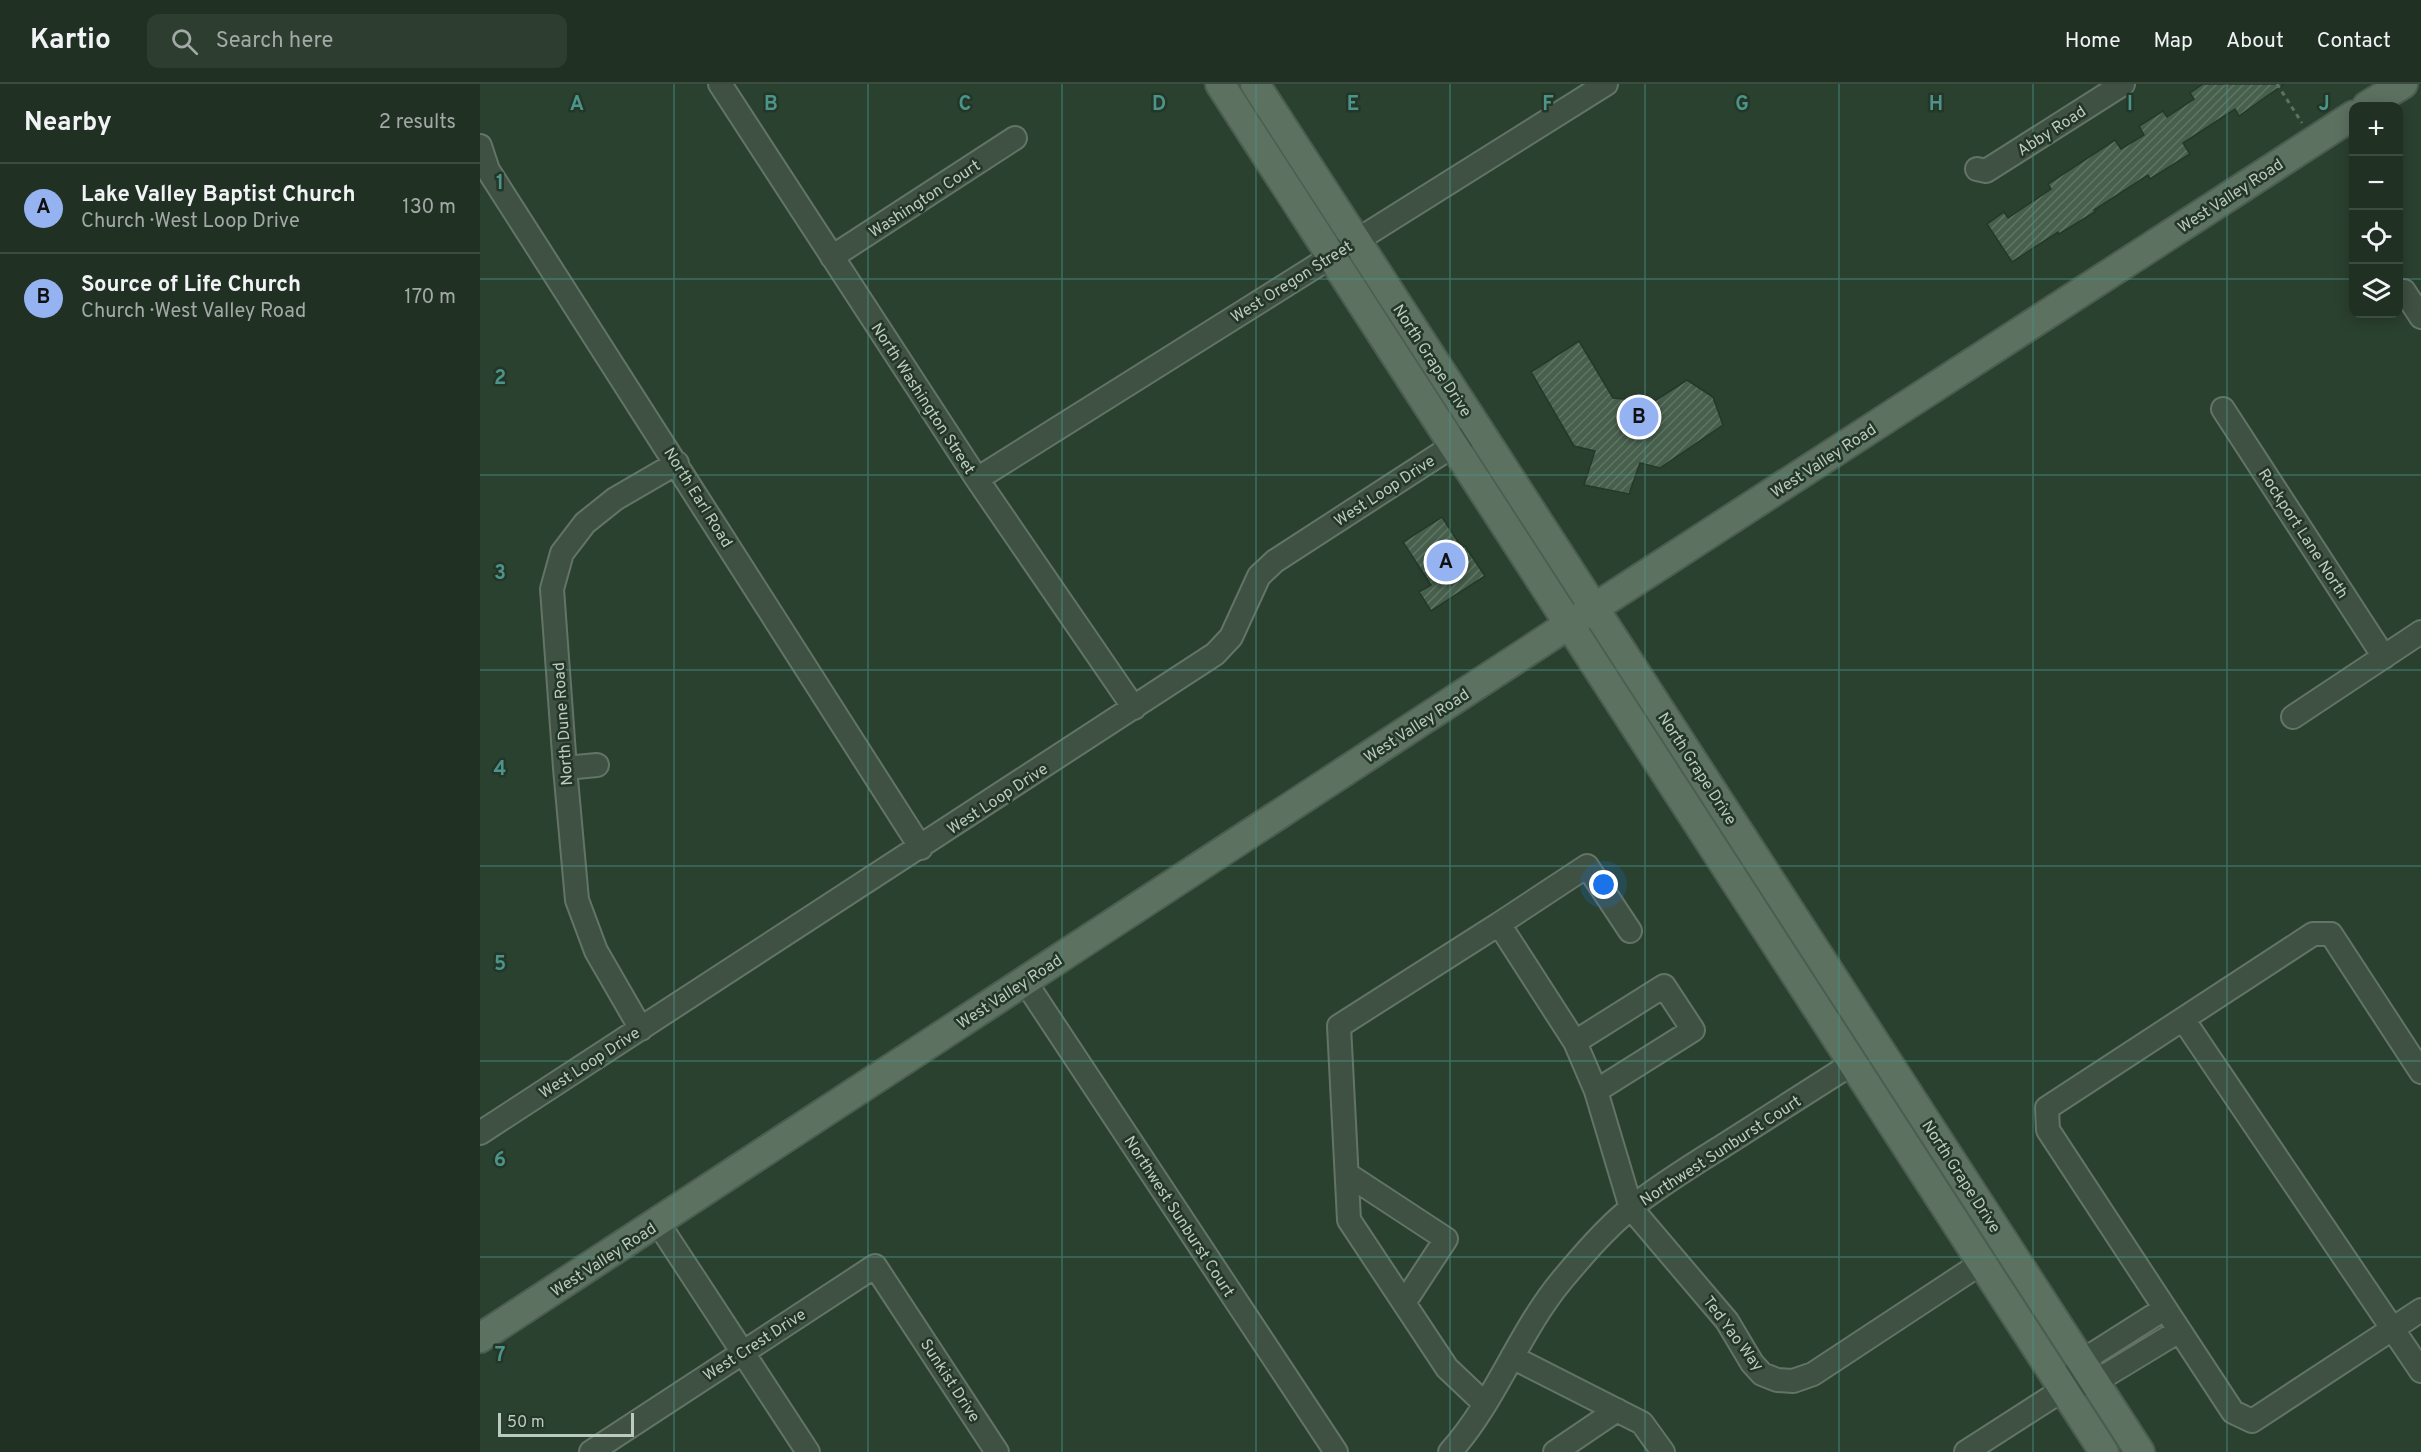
<!DOCTYPE html>
<html lang="en">
<head>
<meta charset="utf-8">
<style>
	:root { --surface:#203123; --page:#2d3d30; --text:#f1f3f6; --muted:#a2a9a6; --line:#3d4c41; --accent:#95b2f1 }
	body { margin:0; font-family:Overpass,sans-serif; background:var(--page); color:var(--text) }
	.controls { position:absolute; right:18px; top:18px; display:grid; overflow:hidden; border-radius:12px; box-shadow:0 3px 15px #0003 }
	.controls button { width:54px; height:54px; display:grid; place-items:center; padding:0; border:0; border-bottom:2px solid var(--line); background:var(--surface); color:var(--text); font:30px sans-serif }
	.scale { position:absolute; left:18px; bottom:15px; width:136px; box-sizing:border-box; padding-left:6px; border:3px solid #bccbbf; border-top:0; font-size:16px; line-height:21px; white-space:nowrap; color:#bccbbf; -webkit-text-stroke:4px #233627; paint-order:stroke }
	.you { position:absolute; left:1124px; top:801px; width:21px; height:21px; margin:-15px; border:4px solid #fff; border-radius:50%; background:#1a73e8; box-shadow:0 0 0 9px #1a73e833 }
	.badge { display:grid; place-items:center; width:39px; height:39px; border-radius:50%; background:var(--accent); color:#111; font-size:20px; font-weight:700 }
	.pin { position:absolute; translate:-50% -50%; border:3px solid #fff; box-shadow:0 2px 6px #0006 }
	.list { margin:0; padding:0; list-style:none }
	h2 { display:flex; justify-content:space-between; align-items:center; height:78px; margin:0; padding:0 24px; font-size:26px }
	h2 small { font-size:20px; font-weight:400; color:var(--muted) }
	.list li { display:grid; grid-template-columns:39px 1fr auto; gap:18px; align-items:center; box-sizing:border-box; height:90px; padding:0 24px; border-top:2px solid var(--line) }
	.list b { display:block; font-size:22px; white-space:nowrap }
	.list p { margin:0; font-size:20px; white-space:nowrap; color:var(--muted) }
	.list em { font-size:20px; font-style:normal; color:var(--muted) }
	.icon { flex:none; width:33px; height:33px; fill:none; stroke:currentColor; stroke-width:2; stroke-linecap:round; stroke-linejoin:round }
	.map { position:relative; flex:none; width:1941px; height:1368px; overflow:hidden }
	header { display:flex; align-items:center; gap:36px; box-sizing:border-box; height:84px; padding:0 30px; background:var(--surface); border-bottom:2px solid var(--line) }
	header strong { font-size:28px }
	nav { display:flex; gap:33px; margin-inline-start:auto; font-size:21px }
	.search { width:420px; height:54px; background:var(--page); display:flex; align-items:center; gap:15px; box-sizing:border-box; padding:0 21px; border-radius:12px; color:var(--muted); font-size:22px }
	main { display:flex }
	aside { flex:1; background:var(--surface) }
	.map>svg:first-child { display:block }
	.building { fill:url(#building-hatch); stroke:#253829; stroke-width:1.5 }
	.lines { fill:none; stroke-linecap:round; stroke-linejoin:round }
	.minor-casing { stroke:#637466; stroke-width:26 }
	.major-casing { stroke:#4b5d4f; stroke-width:32 }
	.path { stroke:#62715e; stroke-width:3; stroke-dasharray:4.5 4.5; stroke-linecap:butt }
	.minor { stroke:#3f5143; stroke-width:22 }
	.major { stroke:#5d7161; stroke-width:28 }
	.grid { fill:none; stroke:#4c948a; stroke-width:1.5; stroke-opacity:0.55 }
	.labels { text-anchor:middle; stroke-width:5; stroke-linejoin:round; paint-order:stroke }
	.street-label { font-size:16px; fill:#bccbbf; stroke:#233627 }
	.grid-label { font-size:20px; text-anchor:middle; font-weight:bold; fill:#4c948a; stroke:#233627; stroke-width:5; stroke-linejoin:round; paint-order:stroke }
</style>
</head>
<body>
<header>
<strong>Kartio</strong>
<div class="search"><svg class="icon" aria-label="search" viewBox="0 0 24 24"><circle cx="10" cy="10" r="6"/><path d="M15 15l6 6"/></svg>Search here</div>
<nav><a>Home</a><a>Map</a><a>About</a><a>Contact</a></nav>
</header>
<main>
<aside>
<h2>Nearby<small>2 results</small></h2>
<ul class="list">
<li><span class="badge">A</span><div><b>Lake Valley Baptist Church</b><p>Church · West Loop Drive</p></div><em>130 m</em></li>
<li><span class="badge">B</span><div><b>Source of Life Church</b><p>Church · West Valley Road</p></div><em>170 m</em></li>
</ul>
</aside>
<div class="map">
<svg width="1941" height="1368" viewBox="0 0 1941 1368">
	<defs>
		<pattern id="building-hatch" width="6" height="6" patternUnits="userSpaceOnUse" patternTransform="scale(1.5)"><rect width="6" height="6" fill="#47604d"/><path d="M-1 1l2-2M0 6l6-6M5 7l2-2" fill="none" stroke="#607565"/></pattern>
	</defs>
	<rect width="100%" height="100%" fill="#2b412f"/>
	<path class="building" d="M 1723,0 L 1804,0 L 1759,32 L 1755,25 L 1703,59 L 1710,70 L 1670,95 L 1668,91 L 1614,126 L 1615,128 L 1579,150 L 1578,148 L 1532,178 L 1507,140 L 1524,128 L 1528,134 L 1571,105 L 1568,100 L 1635,56 L 1641,65 L 1664,51 L 1659,42 L 1683,27 L 1687,33 L 1714,15 L 1710,9 Z
		M 1099,257 L 1133,314 L 1155,316 L 1161,326 L 1207,296 L 1233,313 L 1243,341 L 1180,384 L 1160,379 L 1149,410 L 1104,401 L 1115,367 L 1094,362 L 1051,288 Z
		M 962,433 L 982,464 L 985,462 L 1005,492 L 951,527 L 939,508 L 951,501 L 923,458 Z"/>
	<g class="lines">
		<g class="minor-casing">
			<path id="minor" d="M 240,0 L 497,395 L 654,624
				M 0,62 L 8,86 L 441,764
				M 1497,85 L 1506,87 L 1643,0
				M 352,173 L 535,54
				M 1924,207 L 1941,233
				M 1743,325 L 1904,573
				M 497,395 L 1126,0
				M 1813,633 L 1941,548
				M 85,684 L 117,681
				M 1019,840 L 1107,782 L 1150,847
				M 544,896 L 856,1368
				M 1703,935 L 1941,1287
				M 161,945 L 116,867 L 97,816 L 85,684 L 72,505 L 82,469 L 105,439 L 135,415 L 197,379
				M 1095,958 L 1184,902 L 1213,946 L 1116,1007
				M 1941,988 L 1851,850 L 1833,850 L 1567,1024 L 1568,1046 L 1753,1328 L 1772,1337 L 1941,1226
				M 0,1049 L 735,570 L 751,553 L 779,492 L 795,477 L 988,352
				M 867,1090 L 966,1155 L 924,1219
				M 178,1139 L 328,1368
				M 1032,1273 L 1162,1339 L 1183,1368
				M 1592,1292 L 1602,1277 L 1684,1225
				M 1005,1320 L 967,1284 L 869,1136 L 859,942 L 1019,840 L 1095,958 L 1116,1007 L 1151,1124 L 1247,1237 L 1272,1279 L 1282,1290 L 1297,1296 L 1313,1297 L 1333,1290 L 1503,1178
				M 111,1368 L 395,1182 L 517,1368
				M 970,1368 C 1016,1317 1038,1249 1082,1196 C 1103,1171 1126,1144 1151,1124 C 1181,1100 1214,1080 1246,1060 C 1288,1033 1331,1006 1373,979
				M 1075,1368 L 1137,1326
				M 1486,1368 L 1584,1305 L 1615,1298 L 1699,1247"/>
		</g>
		<g class="major-casing">
			<path id="major" d="M 740,0 C 1035,456 1329,913 1624,1368
				M 775,0 L 1660,1368
				M 1887,22 L 1923,0
				M 0,1254 L 1088,541 L 1874,31"/>
		</g>
		<path class="path" d="M 1797,0 L 1822,39"/>
		<use href="#minor" class="minor"/>
		<use href="#major" class="major"/>
	</g>
	<path class="grid" d="M 194,0 L 194,1368M 388,0 L 388,1368M 582,0 L 582,1368M 776,0 L 776,1368M 970,0 L 970,1368M 1165,0 L 1165,1368M 1359,0 L 1359,1368M 1553,0 L 1553,1368M 1747,0 L 1747,1368M 0,195 L 1874,195M 1918,195 L 1941,195M 0,391 L 1941,391M 0,586 L 1941,586M 0,782 L 1941,782M 0,977 L 1941,977M 0,1173 L 1941,1173"/>
	<g class="labels">
		<g class="street-label">
			<text transform="translate(1571 46) rotate(-33)" y="6">Abby Road</text>
			<text transform="translate(1750 111) rotate(-33)" y="6">West Valley Road</text>
			<text transform="translate(444 114) rotate(-33)" y="6">Washington Court</text>
			<text transform="translate(811 197) rotate(-32)" y="6">West Oregon Street</text>
			<text transform="translate(953 276) rotate(57)" y="6">North Grape Drive</text>
			<text transform="translate(444 314) rotate(57)" y="6">North Washington Street</text>
			<text transform="translate(1343 376) rotate(-33)" y="6">West Valley Road</text>
			<text transform="translate(904 406) rotate(-33)" y="6">West Loop Drive</text>
			<text transform="translate(219 413) rotate(58)" y="6">North Earl Road</text>
			<text transform="translate(1824 449) rotate(57)" y="6">Rockport Lane North</text>
			<text transform="translate(82 640) rotate(-94)" y="6">North Dune Road</text>
			<text transform="translate(936 641) rotate(-33)" y="6">West Valley Road</text>
			<text transform="translate(1218 684) rotate(57)" y="6">North Grape Drive</text>
			<text transform="translate(517 714) rotate(-33)" y="6">West Loop Drive</text>
			<text transform="translate(529 907) rotate(-33)" y="6">West Valley Road</text>
			<text transform="translate(109 978) rotate(-33)" y="6">West Loop Drive</text>
			<text transform="translate(1240 1066) rotate(-33)" y="6">Northwest Sunburst Court</text>
			<text transform="translate(1482 1092) rotate(57)" y="6">North Grape Drive</text>
			<text transform="translate(700 1132) rotate(57)" y="6">Northwest Sunburst Court</text>
			<text transform="translate(123 1175) rotate(-33)" y="6">West Valley Road</text>
			<text transform="translate(1254 1249) rotate(53)" y="6">Ted Yao Way</text>
			<text transform="translate(274 1260) rotate(-33)" y="6">West Crest Drive</text>
			<text transform="translate(471 1296) rotate(57)" y="6">Sunkist Drive</text>
		</g>
	</g>
	<g class="grid-label">
		<text x="97" y="26">A</text>
		<text x="291" y="26">B</text>
		<text x="485" y="26">C</text>
		<text x="679" y="26">D</text>
		<text x="873" y="26">E</text>
		<text x="1068" y="26">F</text>
		<text x="1262" y="26">G</text>
		<text x="1456" y="26">H</text>
		<text x="1650" y="26">I</text>
		<text x="1844" y="26">J</text>
		<text x="20" y="105">1</text>
		<text x="20" y="300">2</text>
		<text x="20" y="495">3</text>
		<text x="20" y="691">4</text>
		<text x="20" y="886">5</text>
		<text x="20" y="1082">6</text>
		<text x="20" y="1277">7</text>
	</g>
</svg>
<div class="controls">
<button>+</button>
<button>−</button>
<button><svg class="icon" aria-label="locate" viewBox="0 0 24 24"><circle cx="12" cy="12" r="6"/><path d="M12 2v4M12 18v4M2 12h4M18 12h4"/></svg></button>
<button><svg class="icon" aria-label="layers" viewBox="0 0 24 24"><path d="M12 4l9 5-9 5-9-5zM3 14l9 5 9-5"/></svg></button>
</div>
<div class="scale">50 m</div>
<div class="you"></div>
<div class="pin badge" style="left:966px;top:478px">A</div>
<div class="pin badge" style="left:1159px;top:333px">B</div>
</div>
</main>
</body>
</html>
